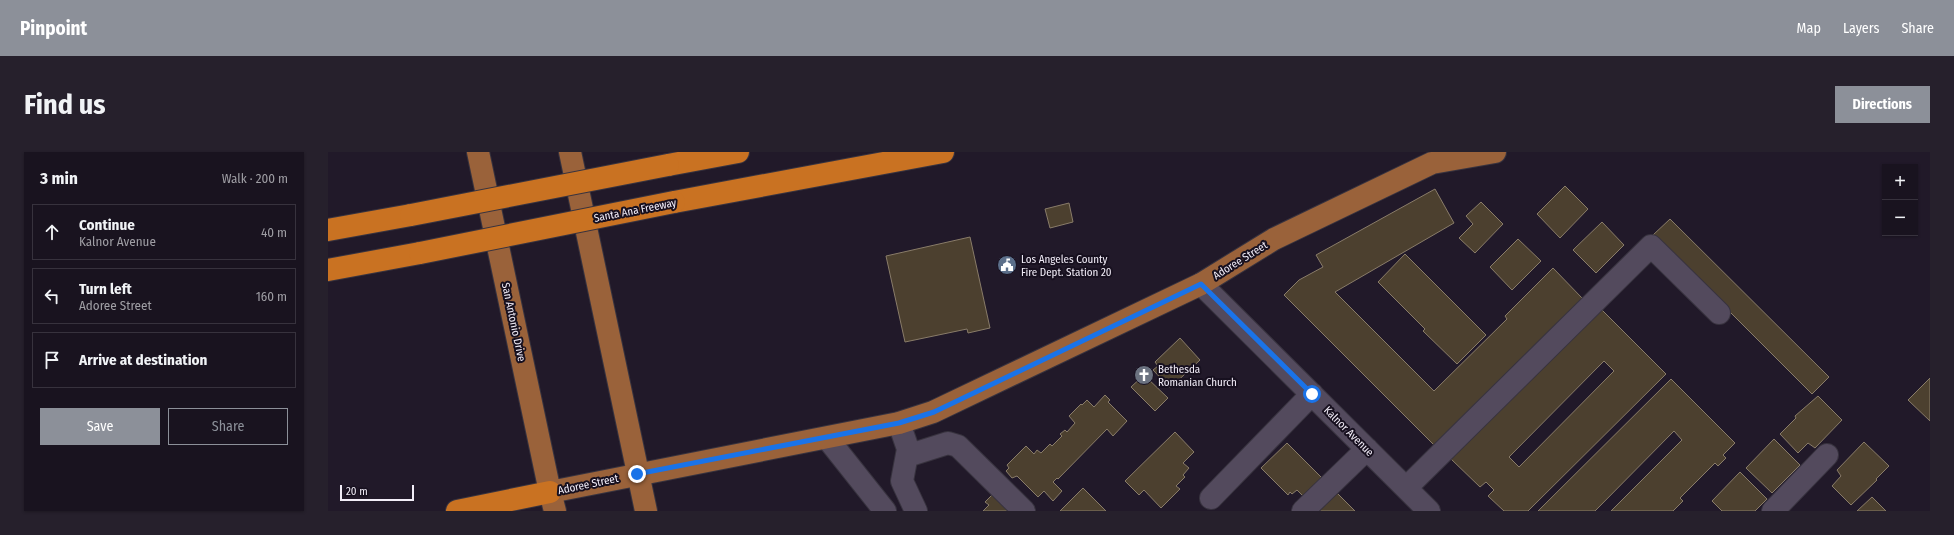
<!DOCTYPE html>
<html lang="en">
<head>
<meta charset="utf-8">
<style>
	:root { --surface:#19131f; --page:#26202c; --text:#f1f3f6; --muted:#9f9ea4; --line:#37323d; --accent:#8c9099 }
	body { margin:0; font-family:"Fira Sans Condensed",sans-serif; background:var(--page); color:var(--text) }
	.controls { position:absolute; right:12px; top:12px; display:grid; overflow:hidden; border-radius:0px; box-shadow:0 1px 3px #0004 }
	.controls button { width:36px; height:36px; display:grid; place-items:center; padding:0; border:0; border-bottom:1px solid var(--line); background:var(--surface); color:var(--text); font:20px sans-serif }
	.scale { position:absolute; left:12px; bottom:10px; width:74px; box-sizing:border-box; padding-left:4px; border:2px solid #f2edf8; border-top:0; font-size:11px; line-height:14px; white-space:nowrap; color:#f2edf8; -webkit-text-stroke:3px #17101f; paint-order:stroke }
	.stop { position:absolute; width:12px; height:12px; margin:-9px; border:3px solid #1a73e8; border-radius:50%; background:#fff }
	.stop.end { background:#1a73e8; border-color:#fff; box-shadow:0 1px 4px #0008 }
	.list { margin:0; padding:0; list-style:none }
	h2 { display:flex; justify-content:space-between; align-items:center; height:52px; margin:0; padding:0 16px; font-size:17px }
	h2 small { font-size:13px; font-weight:400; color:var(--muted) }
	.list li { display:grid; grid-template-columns:26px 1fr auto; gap:12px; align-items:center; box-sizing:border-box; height:56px; margin:0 8px 8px; padding:0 8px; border:1px solid var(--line); border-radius:0px }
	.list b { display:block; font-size:15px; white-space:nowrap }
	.list p { margin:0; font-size:13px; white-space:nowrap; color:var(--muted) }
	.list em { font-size:13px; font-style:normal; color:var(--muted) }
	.actions { display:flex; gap:8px; padding:12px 16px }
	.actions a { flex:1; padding:9px 0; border:1px solid var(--accent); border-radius:0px; text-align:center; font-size:14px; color:var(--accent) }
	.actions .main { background:var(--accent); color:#fff }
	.icon { flex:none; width:22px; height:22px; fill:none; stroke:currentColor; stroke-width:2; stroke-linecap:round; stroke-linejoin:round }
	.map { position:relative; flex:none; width:1602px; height:359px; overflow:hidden; border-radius:0px }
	header { display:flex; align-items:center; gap:24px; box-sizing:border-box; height:56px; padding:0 20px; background:var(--accent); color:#fff }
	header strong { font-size:19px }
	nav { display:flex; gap:22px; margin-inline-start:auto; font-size:14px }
	.intro { display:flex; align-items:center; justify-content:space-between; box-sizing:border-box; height:96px; padding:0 24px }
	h1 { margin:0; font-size:28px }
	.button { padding:10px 18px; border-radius:0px; background:var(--accent); color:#fff; font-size:14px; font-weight:700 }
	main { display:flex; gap:24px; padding:0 24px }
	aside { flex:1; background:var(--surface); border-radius:0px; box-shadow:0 1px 3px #0004 }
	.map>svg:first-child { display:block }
	.building { fill:#4c402f; stroke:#897c69; fill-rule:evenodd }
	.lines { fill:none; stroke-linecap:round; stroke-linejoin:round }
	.minor-casing { stroke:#38333f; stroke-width:24 }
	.major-casing { stroke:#38333f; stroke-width:24 }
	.highway-casing { stroke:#38333f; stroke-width:24 }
	.minor { stroke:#534a5d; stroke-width:22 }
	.major { stroke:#9a623a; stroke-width:22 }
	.highway { stroke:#c97222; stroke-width:22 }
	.highway-bridge-casing { stroke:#38333f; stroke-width:24; stroke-linecap:butt }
	.highway-bridge { stroke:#c97222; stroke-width:22 }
	.route { stroke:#1a73e8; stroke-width:5 }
	.labels { text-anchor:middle; stroke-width:4; stroke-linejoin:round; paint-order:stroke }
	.street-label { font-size:11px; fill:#f2edf8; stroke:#17101f }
	.poi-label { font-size:11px; fill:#f2edf8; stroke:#17101f; text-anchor:start }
</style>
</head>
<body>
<header>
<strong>Pinpoint</strong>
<nav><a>Map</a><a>Layers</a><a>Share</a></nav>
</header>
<div class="intro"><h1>Find us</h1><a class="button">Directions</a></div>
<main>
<aside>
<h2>3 min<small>Walk · 200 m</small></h2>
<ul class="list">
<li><svg class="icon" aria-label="ahead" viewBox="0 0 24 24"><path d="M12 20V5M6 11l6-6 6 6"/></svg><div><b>Continue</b><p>Kalnor Avenue</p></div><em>40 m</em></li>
<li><svg class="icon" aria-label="left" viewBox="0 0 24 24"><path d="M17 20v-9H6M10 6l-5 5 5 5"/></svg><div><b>Turn left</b><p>Adoree Street</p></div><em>160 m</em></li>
<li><svg class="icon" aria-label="arrive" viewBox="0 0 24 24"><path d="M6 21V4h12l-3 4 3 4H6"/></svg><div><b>Arrive at destination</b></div></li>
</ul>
<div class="actions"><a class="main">Save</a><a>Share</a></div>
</aside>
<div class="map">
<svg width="1602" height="359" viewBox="0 0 1602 359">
	<rect width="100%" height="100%" fill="#211929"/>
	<path class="building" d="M 1237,34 L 1260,57 L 1232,86 L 1209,62 Z
		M 1107,37 L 1126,71 L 1007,140 L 1106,239 L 1179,167 L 1177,164 L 1225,116 L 1254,146 L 1107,294 L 956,143 L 971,128 L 995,115 L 988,103 Z
		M 1153,50 L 1175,72 L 1147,101 L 1131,86 L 1145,72 L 1138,64 Z
		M 741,51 L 745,70 L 722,76 L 717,57 Z
		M 1342,67 L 1501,225 L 1484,242 L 1325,83 Z
		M 1274,70 L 1296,93 L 1268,121 L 1245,98 Z
		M 642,85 L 662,176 L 640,181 L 639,177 L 577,190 L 558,104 Z
		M 1190,87 L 1213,109 L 1184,138 L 1162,115 Z
		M 1077,102 L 1158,183 L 1129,212 L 1095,179 L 1097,177 L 1050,130 Z
		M 1273,157 L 1338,222 L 1200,359 L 1176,359 L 1160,344 L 1166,338 L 1158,330 L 1152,335 L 1123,307 ZM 1276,209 L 1286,219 L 1191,315 L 1181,305 Z
		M 852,186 L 872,208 L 842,236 L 825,218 L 830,214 L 827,210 Z
		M 816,223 L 840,246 L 827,259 L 803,235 Z
		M 1602,226 L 1602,269 L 1580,248 Z
		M 1343,227 L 1407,291 L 1395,303 L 1398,306 L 1390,314 L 1387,311 L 1352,346 L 1355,349 L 1345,359 L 1283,359 L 1354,288 L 1346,279 L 1267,359 L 1210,359 Z
		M 777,243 L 782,248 L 780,250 L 799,269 L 785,284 L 779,277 L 730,327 L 729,326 L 725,330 L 734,339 L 725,349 L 716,339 L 710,345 L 689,324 L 684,326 L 678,319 L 681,316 L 679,313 L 698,294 L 706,302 L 709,298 L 713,301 L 722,292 L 724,294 L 734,284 L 732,282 L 737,278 L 739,280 L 747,271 L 741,264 L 753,252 L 754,253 L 759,248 L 766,255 Z
		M 1490,244 L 1514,268 L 1487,296 L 1480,291 L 1470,301 L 1452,282 L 1468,266 L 1467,264 Z
		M 847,280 L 866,300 L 855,311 L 861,316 L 855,323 L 857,325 L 848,334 L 852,337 L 833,356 L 816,338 L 811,343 L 797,329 Z
		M 1446,287 L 1472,313 L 1444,341 L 1418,316 Z
		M 1536,290 L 1561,314 L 1548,327 L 1549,328 L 1523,353 L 1504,334 L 1513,324 L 1509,318 Z
		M 959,291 L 995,327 L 976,345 L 969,338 L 964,342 L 962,340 L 960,343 L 933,316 Z
		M 1412,320 L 1439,347 L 1427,359 L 1394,359 L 1384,349 Z
		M 755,336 L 778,359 L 732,359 Z
		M 669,338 L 689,359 L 655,359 L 661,353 L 657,350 Z
		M 1008,340 L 1027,359 L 989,359 Z
		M 1544,345 L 1558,359 L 1529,359 Z"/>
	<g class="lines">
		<g class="minor-casing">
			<path id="minor" d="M 873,132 L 1101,359
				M 571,271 L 580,297 L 574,329 L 588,359
				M 499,286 L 557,359
				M 579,304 L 620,291 L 630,294 L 696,359
				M 1078,336 L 1323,94 L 1391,161
				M 883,346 L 984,242
				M 975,359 L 1039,297
				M 1445,359 L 1499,303"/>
		</g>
		<g class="major-casing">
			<path id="major" d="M 150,0 L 222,340 L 227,359
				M 242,0 L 318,359
				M 222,340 L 571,271 L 605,260 L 873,132 L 946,87 L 1104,11 L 1167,0"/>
		</g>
		<g class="highway-casing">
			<path id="highway" d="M 340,13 L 410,0
				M 346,50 L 615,0
				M 0,78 L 83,63
				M 0,118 L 92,101
				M 129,359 L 222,340"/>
		</g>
		<use href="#minor" class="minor"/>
		<use href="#major" class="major"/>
		<use href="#highway" class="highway"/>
		<g class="highway-bridge-casing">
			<path id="highway-bridge" d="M 83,63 L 340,13
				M 92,101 L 346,50"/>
		</g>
		<use href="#highway-bridge" class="highway-bridge"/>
	</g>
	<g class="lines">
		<path class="route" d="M 309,322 L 571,271 L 606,260 L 873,132 L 984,242"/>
	</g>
	<defs>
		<g id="civic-disc" transform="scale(1)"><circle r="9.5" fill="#5c6f8a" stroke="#17101f"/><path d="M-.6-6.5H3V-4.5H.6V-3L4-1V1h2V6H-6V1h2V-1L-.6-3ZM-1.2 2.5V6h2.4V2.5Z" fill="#fff"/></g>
		<g id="church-disc" transform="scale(1)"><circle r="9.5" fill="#6b7280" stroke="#17101f"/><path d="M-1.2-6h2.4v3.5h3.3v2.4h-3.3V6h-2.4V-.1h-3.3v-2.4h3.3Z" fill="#fff"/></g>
	</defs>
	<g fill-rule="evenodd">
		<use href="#civic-disc" x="679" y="113"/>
		<use href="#church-disc" x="816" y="223"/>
	</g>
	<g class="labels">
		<g class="street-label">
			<text transform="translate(307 58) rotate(-11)" y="4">Santa Ana Freeway</text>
			<text transform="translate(912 108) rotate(-32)" y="4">Adoree Street</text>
			<text transform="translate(186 170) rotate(78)" y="4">San Antonio Drive</text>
			<text transform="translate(1021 279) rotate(45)" y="4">Kalnor Avenue</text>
			<text transform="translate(260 332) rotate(-12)" y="4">Adoree Street</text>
		</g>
		<g class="poi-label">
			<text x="693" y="111">Los Angeles County<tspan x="693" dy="13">Fire Dept. Station 20</tspan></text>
			<text x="830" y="221">Bethesda<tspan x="830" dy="13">Romanian Church</tspan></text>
		</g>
	</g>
</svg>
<div class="controls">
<button>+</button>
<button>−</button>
</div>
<div class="scale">20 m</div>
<div class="stop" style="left:984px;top:242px"></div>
<div class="stop end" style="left:309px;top:322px"></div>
</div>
</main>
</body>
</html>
